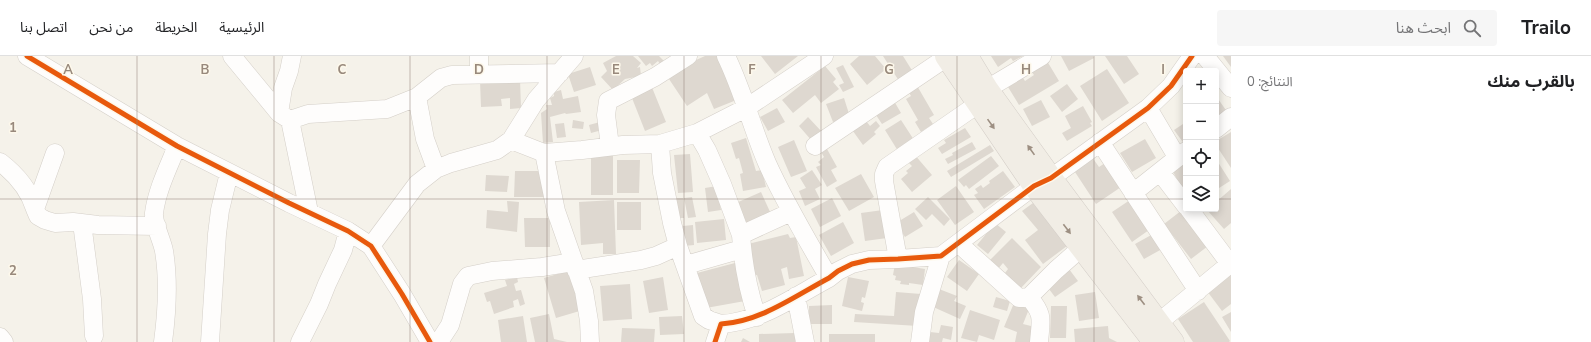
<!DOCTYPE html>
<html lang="ar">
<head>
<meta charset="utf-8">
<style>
	:root { --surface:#fff; --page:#f6f6f6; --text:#202124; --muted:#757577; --line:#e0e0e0 }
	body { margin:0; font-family:"Nunito Sans","Noto Sans Arabic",sans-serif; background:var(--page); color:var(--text); direction:rtl }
	.controls { position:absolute; right:12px; top:12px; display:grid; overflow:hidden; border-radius:4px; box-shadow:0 2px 10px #0003 }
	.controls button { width:36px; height:36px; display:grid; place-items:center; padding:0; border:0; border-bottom:1px solid var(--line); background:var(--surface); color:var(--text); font:20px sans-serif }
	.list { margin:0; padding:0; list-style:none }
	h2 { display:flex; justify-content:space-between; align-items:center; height:52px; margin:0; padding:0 16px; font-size:17px }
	h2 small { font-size:13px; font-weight:400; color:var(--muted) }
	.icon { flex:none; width:22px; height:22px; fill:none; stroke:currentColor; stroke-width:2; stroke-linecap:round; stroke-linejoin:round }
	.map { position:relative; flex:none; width:1231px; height:286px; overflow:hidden; direction:ltr }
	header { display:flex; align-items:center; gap:24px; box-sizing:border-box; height:56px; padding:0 20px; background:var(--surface); border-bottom:1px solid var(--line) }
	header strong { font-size:19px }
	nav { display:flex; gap:22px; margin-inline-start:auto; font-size:14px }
	.search { width:280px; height:36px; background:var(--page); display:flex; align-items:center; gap:10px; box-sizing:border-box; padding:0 14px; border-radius:4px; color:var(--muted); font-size:15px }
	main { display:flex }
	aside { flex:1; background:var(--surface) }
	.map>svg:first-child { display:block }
	.building { fill:#ded8d0 }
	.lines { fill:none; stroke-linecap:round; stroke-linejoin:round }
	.minor-casing { stroke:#d4cfc8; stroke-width:19 }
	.major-casing { stroke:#d3cdc7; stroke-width:23 }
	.minor { stroke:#fefdfc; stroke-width:18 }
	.major { stroke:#f1ede5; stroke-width:22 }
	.cycleway-casing { stroke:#fdf8eb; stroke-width:8 }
	.cycleway { stroke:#e8590c; stroke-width:5 }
	.oneway { fill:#9d8f82 }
	.grid { fill:none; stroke:#98897c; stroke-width:1; stroke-opacity:0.55 }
	.grid-label { font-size:13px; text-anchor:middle; font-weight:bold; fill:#98897c; stroke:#fdf8eb; stroke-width:3; stroke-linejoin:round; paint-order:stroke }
</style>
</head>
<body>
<header>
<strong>Trailo</strong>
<div class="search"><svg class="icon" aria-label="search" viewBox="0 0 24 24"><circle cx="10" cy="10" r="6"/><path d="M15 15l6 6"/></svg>ابحث هنا</div>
<nav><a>الرئيسية</a><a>الخريطة</a><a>من نحن</a><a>اتصل بنا</a></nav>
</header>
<main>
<aside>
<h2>بالقرب منك<small>النتائج: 0</small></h2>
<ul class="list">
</ul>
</aside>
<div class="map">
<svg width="1231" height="286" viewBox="0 0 1231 286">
	<rect width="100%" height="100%" fill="#f5f2ea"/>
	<path class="building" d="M 616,0 L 633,0 L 641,7 L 637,12 L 640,11 L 641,20 L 625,23 L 613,34 L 601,21 L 607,15 L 603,7 Z
		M 638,0 L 659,0 L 664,5 L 660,8 L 658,5 L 652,10 L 650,7 L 646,10 Z
		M 705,0 L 720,0 L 739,43 L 714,53 L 707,37 L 687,50 L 669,23 L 694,5 Z
		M 761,0 L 798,0 L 775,18 Z
		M 859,0 L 875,0 L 886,13 L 867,29 L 850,8 Z
		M 883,0 L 903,0 L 913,16 L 899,25 Z
		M 991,0 L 1023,0 L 1013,5 L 1011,2 L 998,11 Z
		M 1061,0 L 1093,0 L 1094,2 L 1069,15 Z
		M 1105,0 L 1127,0 L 1139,18 L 1124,28 Z
		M 1223,0 L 1231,0 L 1231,11 Z
		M 1047,5 L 1059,25 L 1019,49 L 1008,31 L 1023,22 L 1025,25 L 1034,19 L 1031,15 Z
		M 843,9 L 854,31 L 843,36 L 839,29 L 844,27 L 836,12 Z
		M 825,10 L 836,23 L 833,26 L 839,33 L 821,47 L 815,39 L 793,57 L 782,44 Z
		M 590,11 L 596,29 L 574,36 L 568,18 Z
		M 1107,13 L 1129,47 L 1102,65 L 1080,30 Z
		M 520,23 L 521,52 L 510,53 L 510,42 L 501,43 L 502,50 L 481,51 L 480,25 Z
		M 916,28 L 934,59 L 929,62 L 933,68 L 921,76 L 915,66 L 918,64 L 906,43 L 911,40 L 907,33 Z
		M 1067,28 L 1078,43 L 1062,56 L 1050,40 Z
		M 651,29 L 666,66 L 645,75 L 630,37 Z
		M 561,34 L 563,43 L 578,40 L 581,56 L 566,58 L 565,57 L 550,61 L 553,86 L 543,87 L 541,57 L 547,53 L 546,49 L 552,49 L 550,42 L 554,40 L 554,36 Z
		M 1216,40 L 1228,57 L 1216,67 Z
		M 844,42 L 850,61 L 833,66 L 826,48 Z
		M 1041,44 L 1050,61 L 1032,70 L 1023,53 Z
		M 894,45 L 901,57 L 882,68 L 874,56 Z
		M 1083,50 L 1092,66 L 1090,67 L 1092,70 L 1067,85 L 1062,77 L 1071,72 L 1065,60 Z
		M 777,52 L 785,66 L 768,75 L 760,61 Z
		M 808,61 L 822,76 L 812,85 L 799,70 Z
		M 863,61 L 870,70 L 876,65 L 880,70 L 874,76 L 876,78 L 863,89 L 850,71 Z
		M 573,64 L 584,66 L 583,73 L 572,72 Z
		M 901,64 L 914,84 L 898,95 L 885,74 Z
		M 600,66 L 602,74 L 591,77 L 589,69 Z
		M 1186,66 L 1186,88 L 1185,89 L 1174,74 Z
		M 564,67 L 566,81 L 557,82 L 555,68 Z
		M 965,72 L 971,81 L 942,98 L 938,92 L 946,87 L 944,84 Z
		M 1231,76 L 1231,112 L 1216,89 L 1216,85 Z
		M 746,82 L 756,115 L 762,114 L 766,131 L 743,135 L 740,118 L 743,117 L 739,102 L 736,103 L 731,87 Z
		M 1145,83 L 1156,102 L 1132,116 L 1120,97 Z
		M 794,84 L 807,115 L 791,121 L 778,91 Z
		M 972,86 L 976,93 L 948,108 L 945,103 L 953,99 L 952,97 Z
		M 990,89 L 994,95 L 951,121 L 947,115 Z
		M 827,93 L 837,111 L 831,114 L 837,125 L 827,131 L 816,111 L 821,109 L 818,106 L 824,101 L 821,96 Z
		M 690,98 L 693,136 L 678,137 L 674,99 Z
		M 914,98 L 932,119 L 912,136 L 901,123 L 908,117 L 906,115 L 912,110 L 907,105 Z
		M 591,100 L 613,100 L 613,139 L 591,139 Z
		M 991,100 L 999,110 L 969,133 L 966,129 L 964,131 L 958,124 Z
		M 1092,101 L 1099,111 L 1108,105 L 1124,129 L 1096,148 L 1073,113 Z
		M 1216,103 L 1230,125 L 1216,134 Z
		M 617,104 L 640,104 L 639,137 L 617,137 Z
		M 1186,105 L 1186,140 L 1171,112 Z
		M 812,114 L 822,129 L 815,133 L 820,143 L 805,150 L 799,135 L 806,132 L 800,122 Z
		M 515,115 L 544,115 L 544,141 L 514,141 Z
		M 1003,115 L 1015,131 L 984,153 L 974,139 L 978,137 L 975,133 L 981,129 L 983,132 L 990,127 L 989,125 Z
		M 861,118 L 874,141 L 849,155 L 835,132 Z
		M 486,119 L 509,120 L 507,136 L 485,135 Z
		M 717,130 L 721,154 L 708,156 L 705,132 Z
		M 956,130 L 974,156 L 955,169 L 937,144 Z
		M 1231,133 L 1231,167 L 1224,173 L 1207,154 L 1216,153 L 1216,146 Z
		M 761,136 L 771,158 L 746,169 L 736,147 Z
		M 692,141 L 696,161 L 688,162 L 684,142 Z
		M 928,141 L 950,163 L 944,170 L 932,158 L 926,164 L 915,153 Z
		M 676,142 L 683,142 L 684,162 L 677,162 Z
		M 832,142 L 841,160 L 820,171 L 811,153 Z
		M 614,144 L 616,198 L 603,198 L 603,187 L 581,189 L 579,146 Z
		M 1130,144 L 1149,174 L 1132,186 L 1112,156 Z
		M 507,145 L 519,146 L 517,176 L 486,172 L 487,154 L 508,156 Z
		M 617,146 L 641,146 L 641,174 L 617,174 Z
		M 1033,147 L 1067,190 L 1043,208 L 1025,184 L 1038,174 L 1022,155 Z
		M 1186,151 L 1216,184 L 1191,203 L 1164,168 Z
		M 883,154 L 887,182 L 865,185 L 861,157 Z
		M 914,156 L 923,170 L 905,181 L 896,167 Z
		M 524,162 L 550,162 L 550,191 L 525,191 Z
		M 724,163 L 726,184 L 697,187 L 695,166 Z
		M 843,166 L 854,187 L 831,200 L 819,179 Z
		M 995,167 L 1006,176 L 988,198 L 977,189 Z
		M 693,169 L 694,189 L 684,190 L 683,170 Z
		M 1162,173 L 1171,188 L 1144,203 L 1135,188 Z
		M 788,178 L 790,182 L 796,181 L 804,220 L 789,223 L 787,211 L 781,213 L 785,229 L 762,235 L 757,219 L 754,220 L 748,188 Z
		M 1012,182 L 1041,211 L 1020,233 L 1005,217 L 1008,213 L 1003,207 L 998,213 L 989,205 Z
		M 959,204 L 979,218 L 967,235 L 947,221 Z
		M 735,207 L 745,245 L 706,252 L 697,217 Z
		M 895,208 L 925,213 L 923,229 L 909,227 L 909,229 L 900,228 L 901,225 L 895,224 L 896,220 L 893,219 Z
		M 1069,213 L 1078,225 L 1055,241 L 1046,229 Z
		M 571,214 L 583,254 L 556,262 L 544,222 Z
		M 1231,217 L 1231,248 L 1222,255 L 1207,235 Z
		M 517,221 L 518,226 L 514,228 L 516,235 L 521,234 L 525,248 L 520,250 L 518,243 L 513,245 L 514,251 L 494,258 L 490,245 L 487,246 L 484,237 L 507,230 L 505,224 Z
		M 663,221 L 668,254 L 649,257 L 643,225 Z
		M 848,221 L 869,225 L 865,242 L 862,241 L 861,246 L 864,247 L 862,255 L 842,250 Z
		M 630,228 L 632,263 L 603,265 L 600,230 Z
		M 939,233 L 957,240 L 954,245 L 966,250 L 960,263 L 931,250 Z
		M 896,236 L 921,238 L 918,270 L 854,266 L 855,258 L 894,260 Z
		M 1095,236 L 1099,262 L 1079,265 L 1075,239 Z
		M 996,241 L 1010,245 L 1007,255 L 993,251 Z
		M 1204,246 L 1230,285 L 1229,286 L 1193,286 L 1178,263 Z
		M 1014,247 L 1029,253 L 1023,268 L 1039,272 L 1036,286 L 1015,286 L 1017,276 L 1004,271 Z
		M 832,249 L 832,268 L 809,268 L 809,250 Z
		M 1051,250 L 1067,250 L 1066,282 L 1050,282 Z
		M 970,254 L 1000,264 L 994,284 L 979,279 L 977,286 L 961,282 Z
		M 1231,256 L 1231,276 L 1222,261 Z
		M 549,258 L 554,283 L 567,286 L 535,286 L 530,262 Z
		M 523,260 L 527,286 L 501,286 L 498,264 Z
		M 682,260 L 684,278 L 660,279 L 659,261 Z
		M 941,269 L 953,271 L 951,284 L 943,282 L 942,286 L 928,286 L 930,276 L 939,277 Z
		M 1108,270 L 1109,282 L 1117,286 L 1075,286 L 1074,273 Z
		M 622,272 L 655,273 L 654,286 L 621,286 Z
		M 795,277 L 795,286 L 759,286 L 759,278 Z
		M 829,278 L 875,278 L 875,286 L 829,286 Z
		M 743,282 L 750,286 L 741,286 Z"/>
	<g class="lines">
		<g class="minor-casing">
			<path id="minor" d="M 27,0 L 177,90 L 289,147 L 348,175 L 371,190 L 402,238 L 430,286
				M 232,0 L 279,57 L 290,64 L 309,156
				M 479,0 L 479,18
				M 726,0 C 743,35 752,72 767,107 C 785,147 808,185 829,222
				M 1205,0 L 1231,32
				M 987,33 L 1042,0
				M 417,41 L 425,83 L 436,113
				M 1148,52 L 1177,101
				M 279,57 L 283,32 L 289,15 L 292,0
				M 290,64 L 308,58 L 387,53 L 417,41 L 441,22 L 452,19 L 560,17
				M 1216,73 L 1231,61
				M 697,77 L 707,94 L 722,128 L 741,179 L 791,156
				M 511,84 L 544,97 L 582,94 L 623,89 L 660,88 L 697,77 L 746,52 L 824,0
				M 1100,86 L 1198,235
				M 660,88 L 662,117 L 672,167 L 678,190 L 703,260 L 709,264 L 721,268
				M 610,90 L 606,59 L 608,45 L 655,21 L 688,0
				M 815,90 L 947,1
				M 544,97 L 556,155 L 584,235 L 589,265 L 590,286
				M 0,106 C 17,119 29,133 35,153 L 55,97
				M 1160,116 L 1186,150
				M 1133,137 L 1186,95
				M 35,153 L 38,160 L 45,164 L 55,167 L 73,166 L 98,169 L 157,170
				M 1189,153 L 1230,208
				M 82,167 L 92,243 L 94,280
				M 741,179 C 743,207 748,234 757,261
				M 958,187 L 1019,242 L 1023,242 L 1029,241 L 1056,214 L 1081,192
				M 371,190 L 417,128 L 436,113 L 451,107 L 497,94 L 511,84 L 536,44 L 574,0
				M 898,203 L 884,125 L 884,118 L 887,111 L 978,48
				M 686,209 L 742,193
				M 576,214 L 641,204 L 656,200 L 678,190
				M 796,240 L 805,286
				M 1029,241 C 1044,259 1041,263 1039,286
				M 1150,277 L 1158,267 L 1231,207
				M 0,281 L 4,286
				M 163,286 C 167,256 169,225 164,195 C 162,184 153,167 154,157 C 157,134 168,112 177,90
				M 210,286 L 217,178 L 220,154 L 229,117
				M 300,286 L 319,248 L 327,228 L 343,194 L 348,175
				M 439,286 L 450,269 L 462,228 L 468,220 L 492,215 L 542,211 L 573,206
				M 715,286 L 721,268 C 760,266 795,240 829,222 L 838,215 L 852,208 L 869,204 L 898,203 L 941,200 L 1034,130 L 1051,122 L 1148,52 L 1171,30 L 1192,0
				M 920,286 L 924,256 L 941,200"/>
		</g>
		<g class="major-casing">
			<path id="major" d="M 946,0 L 1034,130 L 1154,286
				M 967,0 L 987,33 L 1051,122 L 1173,286"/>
		</g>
		<use href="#minor" class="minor"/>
		<use href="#major" class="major"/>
		<g class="cycleway-casing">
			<path id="cycleway" d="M 27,0 L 177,90 L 289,147 L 348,175 L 371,190 L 402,238 L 430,286
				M 715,286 L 721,268 C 760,266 795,240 829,222 L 838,215 L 852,208 L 869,204 L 898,203 L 941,200 L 1034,130 L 1051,122 L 1148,52 L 1171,30 L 1192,0"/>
		</g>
		<use href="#cycleway" class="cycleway"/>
	</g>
	<defs><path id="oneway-solid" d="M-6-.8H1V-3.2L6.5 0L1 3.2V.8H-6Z"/></defs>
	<g class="oneway">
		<use href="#oneway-solid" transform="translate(991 68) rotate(55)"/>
		<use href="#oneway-solid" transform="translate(1031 94) rotate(-125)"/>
		<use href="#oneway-solid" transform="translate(1067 173) rotate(53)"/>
		<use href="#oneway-solid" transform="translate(1141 244) rotate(-127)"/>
	</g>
	<path class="grid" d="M 137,0 L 137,286M 274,0 L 274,286M 410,0 L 410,286M 547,0 L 547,286M 684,0 L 684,286M 821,0 L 821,286M 957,0 L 957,286M 1094,0 L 1094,286M 0,143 L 1186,143M 1216,143 L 1231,143"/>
	<g class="grid-label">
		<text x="68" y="18">A</text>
		<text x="205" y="18">B</text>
		<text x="342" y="18">C</text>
		<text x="479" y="18">D</text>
		<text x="616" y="18">E</text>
		<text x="752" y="18">F</text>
		<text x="889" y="18">G</text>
		<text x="1026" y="18">H</text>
		<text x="1163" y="18">I</text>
		<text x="13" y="76">1</text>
		<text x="13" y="219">2</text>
	</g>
</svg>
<div class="controls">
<button>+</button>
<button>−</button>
<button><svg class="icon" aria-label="locate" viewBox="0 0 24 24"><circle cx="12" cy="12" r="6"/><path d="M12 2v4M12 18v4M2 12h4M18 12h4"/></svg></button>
<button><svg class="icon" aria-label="layers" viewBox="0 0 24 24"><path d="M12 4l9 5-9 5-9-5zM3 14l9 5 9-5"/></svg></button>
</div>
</div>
</main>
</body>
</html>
